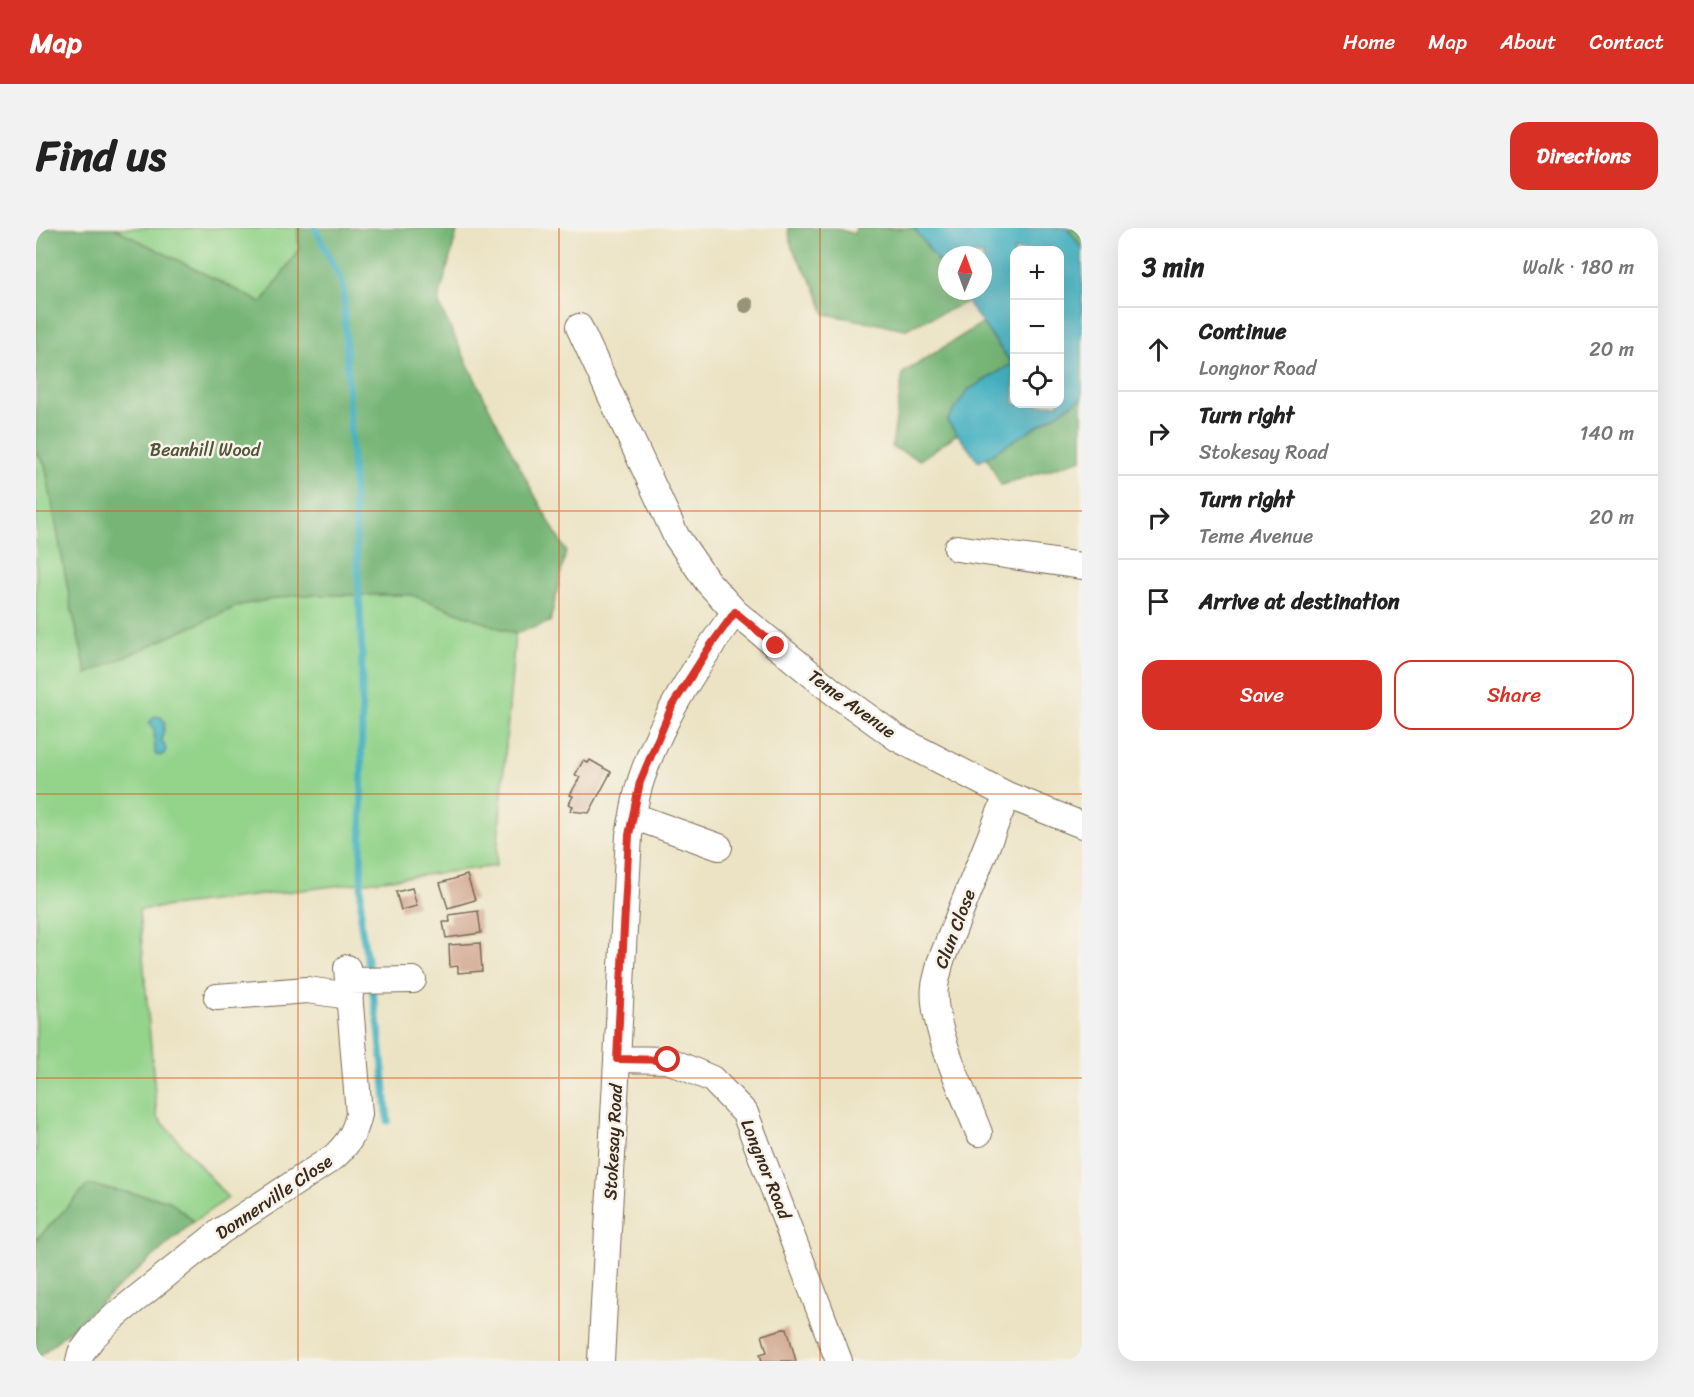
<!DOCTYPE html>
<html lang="en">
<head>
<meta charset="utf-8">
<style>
	:root { --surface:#fff; --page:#f2f2f2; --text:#222; --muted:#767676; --line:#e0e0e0; --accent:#d93025 }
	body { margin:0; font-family:Sriracha,sans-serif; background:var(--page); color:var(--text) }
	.controls { position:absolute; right:18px; top:18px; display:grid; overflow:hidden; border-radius:12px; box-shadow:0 6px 24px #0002 }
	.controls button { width:54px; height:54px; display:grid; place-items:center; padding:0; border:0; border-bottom:2px solid var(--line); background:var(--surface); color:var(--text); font:30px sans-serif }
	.compass { position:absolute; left:902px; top:18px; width:54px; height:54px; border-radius:50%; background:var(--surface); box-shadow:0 6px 24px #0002; rotate:1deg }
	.stop { position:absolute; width:18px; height:18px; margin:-14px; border:4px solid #d93025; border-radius:50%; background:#fff }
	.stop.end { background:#d93025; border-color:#fff; box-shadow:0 2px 6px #0008 }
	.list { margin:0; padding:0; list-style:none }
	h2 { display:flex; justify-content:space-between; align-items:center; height:78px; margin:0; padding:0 24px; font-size:26px }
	h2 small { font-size:20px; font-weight:400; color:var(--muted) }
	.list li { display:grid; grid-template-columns:39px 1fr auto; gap:18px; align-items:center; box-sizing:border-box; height:84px; padding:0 24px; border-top:2px solid var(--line) }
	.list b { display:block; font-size:22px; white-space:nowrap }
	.list p { margin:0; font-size:20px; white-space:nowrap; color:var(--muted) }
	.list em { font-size:20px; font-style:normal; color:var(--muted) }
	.actions { display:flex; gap:12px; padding:18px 24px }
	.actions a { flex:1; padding:14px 0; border:2px solid var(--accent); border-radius:18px; text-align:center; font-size:21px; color:var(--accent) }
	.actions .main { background:var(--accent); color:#fff }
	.icon { flex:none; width:33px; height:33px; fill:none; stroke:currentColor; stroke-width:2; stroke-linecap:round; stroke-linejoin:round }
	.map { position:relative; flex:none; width:1046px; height:1133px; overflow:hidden; border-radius:18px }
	header { display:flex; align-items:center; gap:36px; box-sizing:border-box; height:84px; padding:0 30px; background:var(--accent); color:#fff }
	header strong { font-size:28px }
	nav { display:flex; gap:33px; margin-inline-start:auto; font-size:21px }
	.intro { display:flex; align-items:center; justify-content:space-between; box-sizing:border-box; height:144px; padding:0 36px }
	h1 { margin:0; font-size:42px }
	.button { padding:15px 27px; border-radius:18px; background:var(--accent); color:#fff; font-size:21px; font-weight:700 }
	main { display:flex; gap:36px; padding:0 36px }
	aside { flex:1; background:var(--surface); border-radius:18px; box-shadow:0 6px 24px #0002 }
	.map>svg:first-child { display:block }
	.green { fill:#93d38a; stroke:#677e54; stroke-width:1.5 }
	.forest { fill:#76b576; stroke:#58704a; stroke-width:1.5 }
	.water { fill:#44b1c1; stroke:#406e70; stroke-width:1.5; fill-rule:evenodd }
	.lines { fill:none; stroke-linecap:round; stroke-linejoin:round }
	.stream { stroke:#44b1c1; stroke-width:7 }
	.building { fill:#cfa088 }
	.minor-casing { stroke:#796b58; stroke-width:28 }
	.minor { stroke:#fff; stroke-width:26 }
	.tree { fill:#979478 }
	.route { stroke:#d93025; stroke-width:8 }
	.grid { fill:none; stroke:#d7540e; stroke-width:1.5; stroke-opacity:0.55 }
	.labels { text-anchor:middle; stroke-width:5; stroke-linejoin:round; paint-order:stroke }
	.park-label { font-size:18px; fill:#515439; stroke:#f7f3e8 }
	.street-label { font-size:18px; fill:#3b2a1e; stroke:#f7f3e8 }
</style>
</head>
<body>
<header>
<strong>Map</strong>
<nav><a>Home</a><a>Map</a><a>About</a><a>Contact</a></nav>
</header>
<div class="intro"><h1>Find us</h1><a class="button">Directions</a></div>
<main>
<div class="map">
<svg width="1046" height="1133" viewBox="0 0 1046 1133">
	<rect width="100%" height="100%" fill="#f7f3e8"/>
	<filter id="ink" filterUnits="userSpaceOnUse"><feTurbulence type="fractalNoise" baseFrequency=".0167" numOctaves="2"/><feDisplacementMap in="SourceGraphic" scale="12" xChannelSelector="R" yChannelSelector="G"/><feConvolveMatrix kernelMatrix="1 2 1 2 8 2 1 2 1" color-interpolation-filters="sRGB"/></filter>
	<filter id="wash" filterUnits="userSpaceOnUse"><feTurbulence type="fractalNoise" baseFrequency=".008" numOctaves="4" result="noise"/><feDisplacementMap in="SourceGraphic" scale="24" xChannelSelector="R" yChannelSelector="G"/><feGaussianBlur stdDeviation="1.35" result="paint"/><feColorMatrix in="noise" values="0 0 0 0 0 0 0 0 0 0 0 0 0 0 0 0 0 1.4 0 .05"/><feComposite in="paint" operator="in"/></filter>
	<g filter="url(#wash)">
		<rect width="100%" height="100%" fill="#ece3c4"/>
		<path class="green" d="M 78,0 L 262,0 L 263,21 L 226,75 Z
			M 0,224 L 9,236 L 35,378 L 51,446 L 204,377 L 259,367 L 376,367 L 479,406 L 460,638 L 103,682 L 121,888 L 192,970 L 158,993 L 132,972 L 52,957 L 0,1012 Z"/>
		<path class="forest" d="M 0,0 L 78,0 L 226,75 L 263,21 L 262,0 L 422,0 L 402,74 C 442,159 483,242 530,323 L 514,394 L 479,406 L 376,367 L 259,367 L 204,377 L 51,446 L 35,378 L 9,236 L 0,224 Z
			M 752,0 L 799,0 L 818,6 L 820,0 L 878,0 L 911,46 L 911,63 L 923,63 L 931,74 L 870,101 L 789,86 L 779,59 L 756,20 Z
			M 1031,0 L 1046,0 L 1046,20 Z
			M 946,95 L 976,136 L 932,162 L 911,193 L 921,206 L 884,232 L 856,219 L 867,145 Z
			M 1046,170 L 1046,231 L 965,257 L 951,229 Z
			M 52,957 L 132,972 L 158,993 L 0,1131 L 0,1012 Z"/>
		<path class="water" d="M 878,0 L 1031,0 L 1046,20 L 1046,170 L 943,234 L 911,193 L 932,162 L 976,136 L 923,63 L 947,63 L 947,27 L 911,27 L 911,46 ZM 978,22 L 1023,22 L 1023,176 L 978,176 Z
			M 119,488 L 125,489 L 129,494 L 126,512 L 130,521 L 128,526 L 123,528 L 119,526 L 118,501 L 113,495 Z"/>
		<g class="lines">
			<path class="stream" d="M 279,0 L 307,56 L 326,423 L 325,696 L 343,801 L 352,893"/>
		</g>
		<g id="blocks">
			<path class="building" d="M 554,532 L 575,544 L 553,585 L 534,583 L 537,578 L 533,576 L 537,568 L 534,567 L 544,549 L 539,547 L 547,533 L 552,535 Z
				M 431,647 L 439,672 L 412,680 L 404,655 Z
				M 376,660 L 381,678 L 365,682 L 360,664 Z
				M 442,683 L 445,705 L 410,710 L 407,694 L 414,694 L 413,687 Z
				M 444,715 L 446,743 L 422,745 L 422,738 L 414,739 L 413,717 Z
				M 751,1100 L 760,1133 L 726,1133 L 724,1126 L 731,1124 L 726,1107 Z"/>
		</g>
	</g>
	<g filter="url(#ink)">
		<use href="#blocks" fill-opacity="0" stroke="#796b58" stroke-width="1.5"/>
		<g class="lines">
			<g class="minor-casing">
				<path id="minor" d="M 543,99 L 640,308 L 671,353 L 699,384 L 796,463 L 861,510 L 971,567 L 1046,597
					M 921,320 L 1046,338
					M 597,588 L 683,619
					M 313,753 L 377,752
					M 181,769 L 271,762 L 314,768
					M 581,831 L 632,832 L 676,851 L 709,885 L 803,1133
					M 943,905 C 929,868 894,796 899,758 C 900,751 903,743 904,735 L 971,567
					M 43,1133 L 45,1125 L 57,1109 L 80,1087 L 185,1003 L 298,929 C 312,916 319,905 323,886 L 311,740
					M 565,1133 L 593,607 C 597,589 599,570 605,552 C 625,491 661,436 699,384"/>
			</g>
			<use href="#minor" class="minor"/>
		</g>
		<circle class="tree" cx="710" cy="77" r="8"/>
	</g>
	<g class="lines" filter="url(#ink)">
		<path class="route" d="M 632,832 L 581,831 L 593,607 L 604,554 L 636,478 L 675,417 L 699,384 L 740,418"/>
	</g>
	<path class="grid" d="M 262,0 L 262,1133M 523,0 L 523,1133M 784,0 L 784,1133M 0,283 L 1046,283M 0,566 L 1046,566M 0,850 L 1046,850"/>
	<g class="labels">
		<g class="park-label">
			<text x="169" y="228">Beanhill Wood</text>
		</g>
		<g class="street-label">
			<text transform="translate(816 476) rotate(36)" y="6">Teme Avenue</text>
			<text transform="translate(919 701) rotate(-69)" y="6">Clun Close</text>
			<text transform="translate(577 914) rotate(-87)" y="6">Stokesay Road</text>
			<text transform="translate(730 941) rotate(68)" y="6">Longnor Road</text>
			<text transform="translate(238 969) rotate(-34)" y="6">Donnerville Close</text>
		</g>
	</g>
</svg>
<div class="controls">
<button>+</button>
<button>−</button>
<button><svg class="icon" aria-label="locate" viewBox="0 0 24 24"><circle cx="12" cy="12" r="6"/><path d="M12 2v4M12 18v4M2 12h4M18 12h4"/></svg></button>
</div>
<svg class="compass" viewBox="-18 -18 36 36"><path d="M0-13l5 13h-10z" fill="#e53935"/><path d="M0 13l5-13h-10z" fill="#767676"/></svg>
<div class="stop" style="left:632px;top:832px"></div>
<div class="stop end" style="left:740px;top:418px"></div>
</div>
<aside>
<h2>3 min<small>Walk · 180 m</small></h2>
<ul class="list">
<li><svg class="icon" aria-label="ahead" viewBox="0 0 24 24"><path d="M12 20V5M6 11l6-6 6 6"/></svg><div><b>Continue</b><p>Longnor Road</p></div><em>20 m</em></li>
<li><svg class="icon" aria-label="right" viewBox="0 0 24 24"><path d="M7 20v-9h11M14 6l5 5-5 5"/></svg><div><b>Turn right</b><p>Stokesay Road</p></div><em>140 m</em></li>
<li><svg class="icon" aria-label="right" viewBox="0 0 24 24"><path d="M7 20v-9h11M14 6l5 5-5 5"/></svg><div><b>Turn right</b><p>Teme Avenue</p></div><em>20 m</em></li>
<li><svg class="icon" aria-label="arrive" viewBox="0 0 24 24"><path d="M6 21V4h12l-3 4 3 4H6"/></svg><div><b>Arrive at destination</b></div></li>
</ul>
<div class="actions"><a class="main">Save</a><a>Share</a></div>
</aside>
</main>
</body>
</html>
